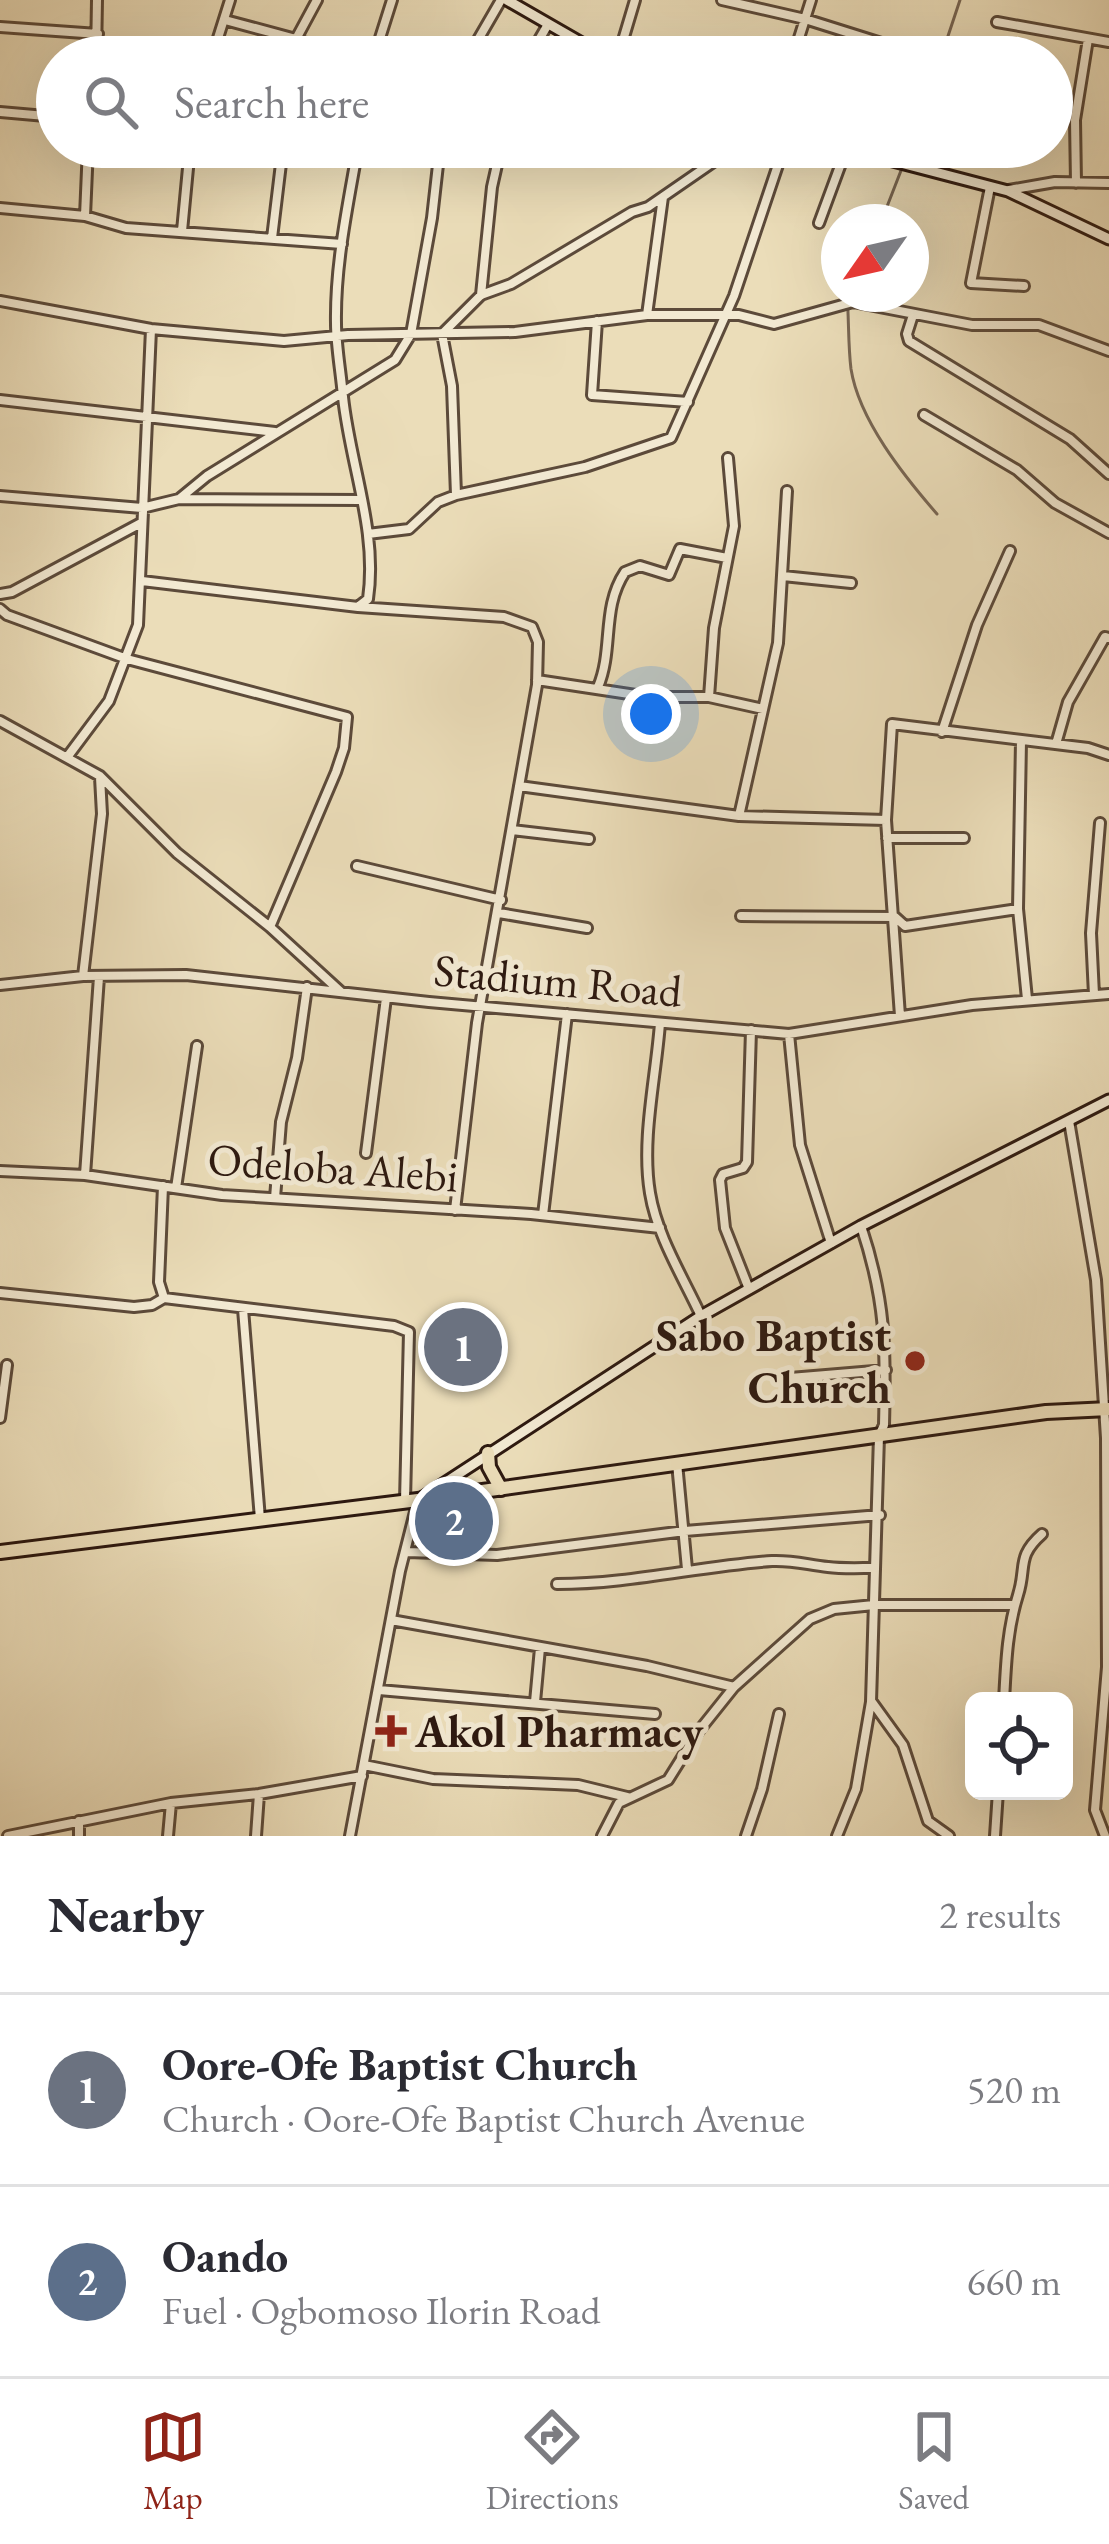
<!DOCTYPE html>
<html lang="en">
<head>
<meta charset="utf-8">
<style>
	:root { --surface:#fff; --page:#f7f7f7; --text:#2b2b33; --muted:#7c7c81; --line:#e1e1e2; --accent:#8f2418 }
	body { margin:0; font-family:"EB Garamond",serif; background:var(--page); color:var(--text) }
	.controls { position:absolute; right:36px; bottom:36px; display:grid; overflow:hidden; border-radius:18px; box-shadow:0 12px 48px #0002 }
	.controls button { width:108px; height:108px; display:grid; place-items:center; padding:0; border:0; border-bottom:3px solid var(--line); background:var(--surface); color:var(--text); font:60px sans-serif }
	.compass { position:absolute; left:821px; top:204px; width:108px; height:108px; border-radius:50%; background:var(--surface); box-shadow:0 12px 48px #0002; rotate:236deg }
	.you { position:absolute; left:651px; top:714px; width:42px; height:42px; margin:-30px; border:9px solid #fff; border-radius:50%; background:#1a73e8; box-shadow:0 0 0 18px #1a73e833 }
	.badge { display:grid; place-items:center; width:78px; height:78px; border-radius:50%; background:var(--accent); color:#fff; font-size:39px; font-weight:700 }
	.pin { position:absolute; translate:-50% -50%; border:6px solid #fff; box-shadow:0 3px 12px #0006 }
	.list { margin:0; padding:0; list-style:none }
	h2 { display:flex; justify-content:space-between; align-items:center; height:156px; margin:0; padding:0 48px; font-size:51px }
	h2 small { font-size:39px; font-weight:400; color:var(--muted) }
	.list li { display:grid; grid-template-columns:78px 1fr auto; gap:36px; align-items:center; box-sizing:border-box; height:192px; padding:0 48px; border-top:3px solid var(--line) }
	.list b { display:block; font-size:45px; white-space:nowrap }
	.list p { margin:0; font-size:39px; white-space:nowrap; color:var(--muted) }
	.list em { font-size:39px; font-style:normal; color:var(--muted) }
	.icon { flex:none; width:66px; height:66px; fill:none; stroke:currentColor; stroke-width:2; stroke-linecap:round; stroke-linejoin:round }
	.map { position:relative; flex:none; width:1109px; height:1836px; overflow:hidden }
	.search { position:absolute; background:var(--surface); box-shadow:0 12px 48px #0002; left:36px; right:36px; top:36px; height:132px; display:flex; align-items:center; gap:30px; box-sizing:border-box; padding:0 42px; border-radius:66px; color:var(--muted); font-size:45px }
	.sheet { height:540px; background:var(--surface) }
	nav { display:flex; justify-content:space-around; align-items:center; box-sizing:border-box; height:168px; border-top:3px solid var(--line); background:var(--surface); font-size:33px; color:var(--muted) }
	nav a { display:grid; justify-items:center; gap:6px }
	nav .on { color:var(--accent) }
	.map>svg:first-child { display:block }
	.lines { fill:none; stroke-linecap:round; stroke-linejoin:round }
	.stream { stroke:#786653; stroke-width:3 }
	.street-casing { stroke:#5c4a3a; stroke-width:14 }
	.secondary-casing { stroke:#2d1910; stroke-width:15 }
	.highway-casing { stroke:#2d1910; stroke-width:18 }
	.street { stroke:#f2e9d2; stroke-width:8 }
	.secondary { stroke:#f2e9d2; stroke-width:9 }
	.highway { stroke:#ebddb9; stroke-width:12 }
	.poi-dot { fill:#8f2418; stroke:#f2e9d2; stroke-width:4.5 }
	.labels { text-anchor:middle; stroke-width:10; stroke-linejoin:round; paint-order:stroke }
	.street-label { font-size:45px; fill:#2d1910; stroke:#f2e9d2 }
	.poi-label { font-size:45px; font-weight:bold; fill:#2d1910; stroke:#f2e9d2; text-anchor:end }
</style>
</head>
<body>
<div class="map">
<svg width="1109" height="1836" viewBox="0 0 1109 1836">
	<rect width="100%" height="100%" fill="#ebddb9"/>
	<filter id="stains"><feTurbulence type="fractalNoise" baseFrequency=".00167" numOctaves="4"/><feColorMatrix values="0 0 0 0 .2 0 0 0 0 .09 0 0 0 0 .02 0 0 0 .5 -.17"/></filter>
	<radialGradient id="worn" r=".72"><stop offset=".6" stop-color="#630" stop-opacity="0"/><stop offset="1" stop-color="#630" stop-opacity=".3"/></radialGradient>
	<g class="lines">
		<path class="stream" d="M 941,57 L 960,0
			M 905,159 L 909,147
			M 881,222 L 902,168
			M 847,294 C 849,319 848,345 851,369 C 859,420 904,476 937,514"/>
		<g class="street-casing">
			<path id="street" d="M 722,0 L 805,19 L 894,47
				M 225,20 L 296,39 L 343,57
				M 997,22 L 1109,42
				M 0,27 L 98,34
				M 96,57 L 97,0
				M 212,57 L 230,0
				M 292,57 L 296,39 L 317,0
				M 374,57 L 392,0
				M 468,57 L 501,0
				M 529,57 L 547,26
				M 618,57 L 635,0
				M 793,57 L 811,0
				M 0,112 L 57,117
				M 358,147 C 348,205 335,264 336,323 C 336,347 341,372 343,397 C 350,464 378,531 368,599 L 359,606
				M 1076,183 L 1075,120 L 1088,39
				M 990,187 L 971,283 L 1024,286
				M 1009,190 L 1055,182 L 1109,183
				M 0,208 L 85,216 L 126,228 L 342,244
				M 85,216 L 88,147
				M 819,223 L 846,150
				M 182,231 L 190,147
				M 272,238 L 283,147
				M 481,295 L 492,187 L 501,147
				M 0,301 L 151,329 L 284,341 L 348,335 L 515,332 L 647,315 L 739,315 L 774,324 L 853,302 L 972,325 L 1039,325 L 1109,351
				M 647,315 L 663,197
				M 913,315 L 907,334 L 909,341 L 1070,439 L 1109,474
				M 597,321 L 592,395 L 688,402
				M 0,400 L 275,432
				M 924,415 L 1017,470 L 1055,503 L 1109,533
				M 456,495 L 452,386 L 442,334 L 481,295 L 511,284 L 632,212 L 648,207 L 722,156 L 729,147
				M 0,496 L 142,508 L 179,499 L 362,500
				M 179,499 L 207,476 L 395,360 L 411,334 L 432,218 L 440,147
				M 368,534 L 409,529 L 438,502 L 456,495 L 585,467 L 671,438 L 734,296 L 784,147
				M 783,576 L 851,583
				M 142,581 L 358,607 L 504,617 L 532,627 L 538,642 L 537,685 L 477,1023 L 455,1210
				M 0,594 L 12,592 L 141,523
				M 0,609 L 7,615 L 127,659 L 347,717 L 344,748 L 336,772 L 270,927
				M 537,680 L 649,697 L 709,697 L 763,709
				M 598,687 C 614,649 601,608 625,572 L 640,566 L 669,575 L 680,549 L 727,558
				M 709,697 L 714,628 L 734,526 L 728,458
				M 0,721 L 100,776 L 177,853 L 270,927 L 341,992
				M 942,732 L 977,625 L 1010,551
				M 1021,741 L 1018,909 L 1027,999
				M 1056,744 L 1068,702 L 1105,637 L 1109,638
				M 68,756 L 109,701 L 138,625 L 151,329
				M 519,786 L 739,816 L 886,820
				M 739,816 L 778,643 L 787,491
				M 512,830 L 589,839
				M 887,838 L 964,838
				M 357,866 L 501,900
				M 499,913 L 587,928
				M 741,916 L 895,917 L 905,926 L 1018,909
				M 83,976 L 102,814 L 100,777
				M 0,985 L 83,976 L 186,975 L 429,1002 L 789,1034 L 972,1005 L 1109,994
				M 1094,995 L 1091,933 L 1100,823
				M 900,1016 L 886,820 L 892,724 L 1088,748 L 1109,755
				M 660,1023 C 656,1078 641,1139 650,1193 C 657,1236 683,1277 701,1316
				M 789,1034 L 800,1145 L 831,1243
				M 1069,1121 L 1096,1280 L 1106,1438 L 1107,1667 L 1095,1810 L 1105,1836
				M 366,1153 L 386,998
				M 0,1171 L 85,1175 L 222,1195 L 531,1214 L 660,1228
				M 85,1175 L 99,977
				M 163,1186 L 159,1282 L 164,1298
				M 176,1188 L 197,1046
				M 275,1198 L 281,1122 L 297,1058 L 307,987
				M 543,1215 L 567,1014
				M 749,1289 L 725,1228 L 720,1180 L 723,1174 L 743,1168 L 747,1162 L 751,1030
				M 0,1293 L 134,1307 L 152,1305 L 164,1298
				M 164,1298 L 394,1326 L 409,1332 L 405,1501
				M 243,1309 L 260,1519
				M 790,1378 L 886,1370
				M 0,1418 L 7,1365
				M 677,1463 L 687,1569
				M 407,1552 L 497,1555 L 685,1531 L 880,1515
				M 557,1584 C 630,1584 700,1566 772,1561 C 793,1560 808,1565 828,1567 C 843,1569 860,1568 875,1568
				M 391,1620 L 647,1666 L 734,1687
				M 379,1690 L 655,1714
				M 1004,1701 C 1006,1664 1007,1630 1018,1595 C 1027,1567 1016,1557 1042,1534
				M 535,1702 L 540,1648
				M 872,1702 L 903,1745 L 928,1821 L 949,1836
				M 364,1765 L 433,1779 L 578,1785 L 627,1797
				M 8,1836 L 171,1803 L 259,1794 L 362,1776
				M 79,1836 L 79,1821
				M 168,1836 L 171,1803
				M 256,1836 L 259,1794
				M 350,1836 L 400,1571 L 418,1500
				M 602,1836 L 619,1803 L 668,1780 L 698,1732 L 734,1687 L 810,1619 L 834,1609 L 874,1605 L 1013,1605
				M 746,1836 L 762,1789 L 779,1714
				M 837,1836 L 856,1789 L 871,1702 L 879,1436 L 884,1425 C 886,1348 886,1301 861,1226
				M 995,1836 L 998,1791"/>
		</g>
		<g class="secondary-casing">
			<path id="secondary" d="M 507,0 L 606,57
				M 839,147 L 1008,191 L 1109,239
				M 423,1497 L 701,1316 L 861,1226 L 1109,1100"/>
		</g>
		<g class="highway-casing">
			<path id="highway" d="M 488,1453 L 489,1467 L 501,1489
				M 0,1552 L 418,1500 L 1046,1412 L 1109,1409"/>
		</g>
		<use href="#street" class="street"/>
		<use href="#secondary" class="secondary"/>
		<use href="#highway" class="highway"/>
	</g>
	<g class="poi-dot">
		<circle cx="915" cy="1361" r="12"/>
		<path d="M385 1713h12v12h12v12h-12v12h-12v-12h-12v-12h12z"/>
	</g>
	<g class="labels">
		<g class="street-label">
			<text transform="translate(558 980) rotate(5)" y="16">Stadium Road</text>
			<text transform="translate(333 1167) rotate(4)" y="16">Odeloba Alebi</text>
		</g>
		<g class="poi-label">
			<text x="891" y="1351">Sabo Baptist<tspan x="891" dy="52">Church</tspan></text>
			<text x="415" y="1747" text-anchor="start">Akol Pharmacy</text>
		</g>
	</g>
	<rect width="100%" height="100%" filter="url(#stains)"/>
	<rect width="100%" height="100%" fill="url(#worn)"/>
</svg>
<div class="controls">
<button><svg class="icon" aria-label="locate" viewBox="0 0 24 24"><circle cx="12" cy="12" r="6"/><path d="M12 2v4M12 18v4M2 12h4M18 12h4"/></svg></button>
</div>
<svg class="compass" viewBox="-18 -18 36 36"><path d="M0-13l5 13h-10z" fill="#e53935"/><path d="M0 13l5-13h-10z" fill="#7c7c81"/></svg>
<div class="you"></div>
<div class="pin badge" style="left:463px;top:1347px;background:#6b7280">1</div>
<div class="pin badge" style="left:454px;top:1521px;background:#5c6f8a">2</div>
<div class="search"><svg class="icon" aria-label="search" viewBox="0 0 24 24"><circle cx="10" cy="10" r="6"/><path d="M15 15l6 6"/></svg>Search here</div>
</div>
<section class="sheet">
<h2>Nearby<small>2 results</small></h2>
<ul class="list">
<li><span class="badge" style="background:#6b7280">1</span><div><b>Oore-Ofe Baptist Church</b><p>Church · Oore-Ofe Baptist Church Avenue</p></div><em>520 m</em></li>
<li><span class="badge" style="background:#5c6f8a">2</span><div><b>Oando</b><p>Fuel · Ogbomoso Ilorin Road</p></div><em>660 m</em></li>
</ul>
</section>
<nav>
<a class="on"><svg class="icon" aria-label="map" viewBox="0 0 24 24"><path d="M3 6l6-2 6 2 6-2v14l-6 2-6-2-6 2zM9 4v14M15 6v14"/></svg>Map</a>
<a><svg class="icon" aria-label="directions" viewBox="0 0 24 24"><path d="M12 3l9 9-9 9-9-9zM9 14v-3h6M13 9l2 2-2 2"/></svg>Directions</a>
<a><svg class="icon" aria-label="saved" viewBox="0 0 24 24"><path d="M7 4h10v16l-5-4-5 4z"/></svg>Saved</a>
</nav>
</body>
</html>
